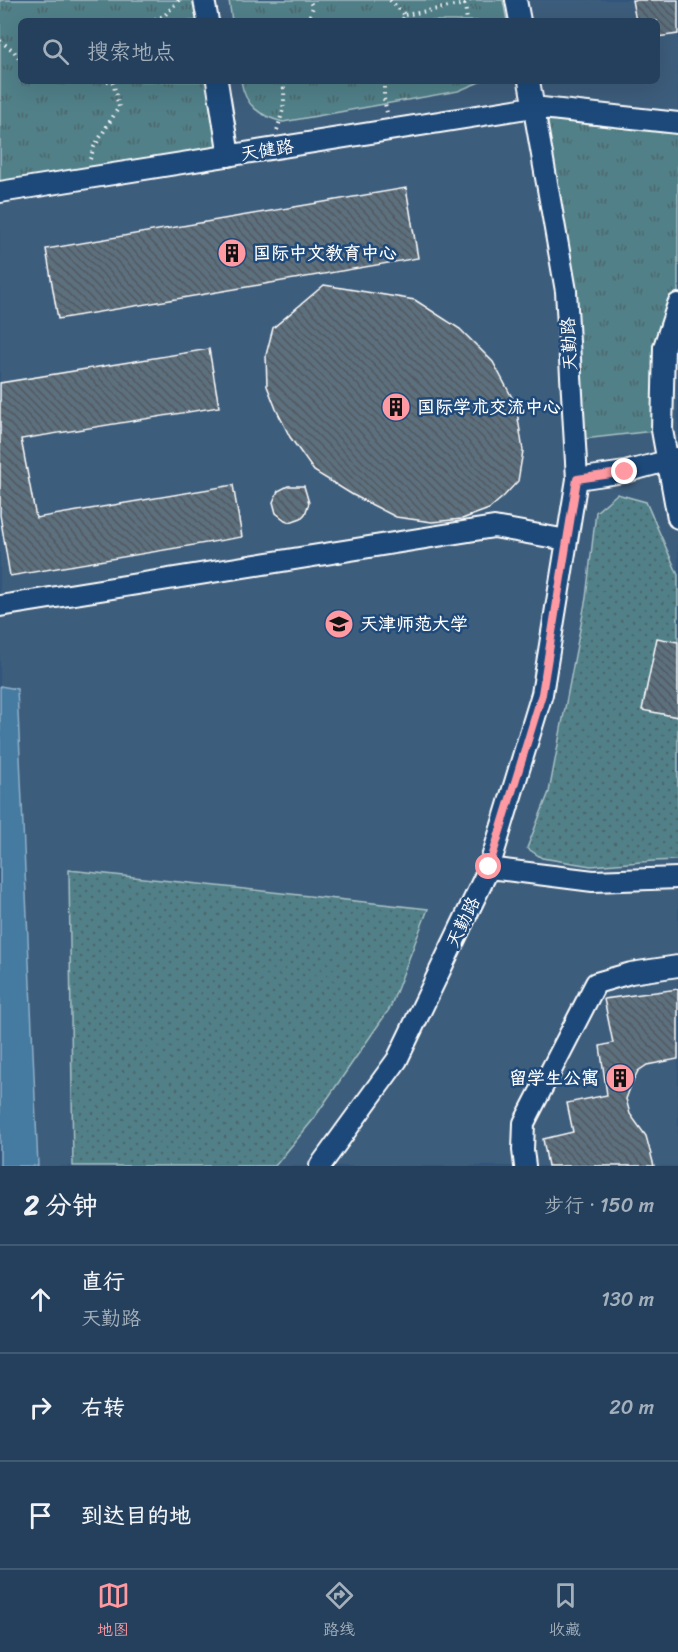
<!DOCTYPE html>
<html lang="zh">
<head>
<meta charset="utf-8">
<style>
	:root { --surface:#25405c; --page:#314b65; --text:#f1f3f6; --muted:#a3afbb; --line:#425972; --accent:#ff9aa2 }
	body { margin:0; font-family:Sriracha,"LXGW WenKai TC",sans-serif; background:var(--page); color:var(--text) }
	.stop { position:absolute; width:18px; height:18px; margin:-14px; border:4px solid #ff9aa2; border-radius:50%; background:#fff }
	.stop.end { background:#ff9aa2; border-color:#fff; box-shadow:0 2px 6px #0008 }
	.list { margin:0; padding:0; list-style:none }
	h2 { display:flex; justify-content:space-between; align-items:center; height:78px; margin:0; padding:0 24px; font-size:26px }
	h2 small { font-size:20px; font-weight:400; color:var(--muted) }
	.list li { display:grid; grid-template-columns:39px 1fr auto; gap:18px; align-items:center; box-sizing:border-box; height:108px; padding:0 24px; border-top:2px solid var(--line) }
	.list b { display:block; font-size:22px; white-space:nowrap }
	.list p { margin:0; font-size:20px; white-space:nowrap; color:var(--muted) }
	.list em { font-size:20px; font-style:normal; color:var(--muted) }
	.icon { flex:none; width:33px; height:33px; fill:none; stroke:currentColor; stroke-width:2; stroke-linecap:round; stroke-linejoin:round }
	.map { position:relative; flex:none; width:678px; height:1166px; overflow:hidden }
	.search { position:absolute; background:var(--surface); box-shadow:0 6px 24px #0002; left:18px; right:18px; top:18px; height:66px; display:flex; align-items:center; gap:15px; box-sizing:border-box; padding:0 21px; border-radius:9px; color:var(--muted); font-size:22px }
	.sheet { height:402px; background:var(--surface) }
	nav { display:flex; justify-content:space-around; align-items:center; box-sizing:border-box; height:84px; border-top:2px solid var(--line); background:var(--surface); font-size:16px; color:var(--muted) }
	nav a { display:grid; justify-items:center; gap:3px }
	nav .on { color:var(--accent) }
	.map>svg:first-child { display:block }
	.built { fill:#3e5d7c; fill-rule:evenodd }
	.grass { fill:url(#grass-dots); stroke:#a8c0c4; stroke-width:1.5 }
	.park { fill:url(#park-tufts); stroke:#a8c0c4; stroke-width:1.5 }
	.water { fill:#447aa1; stroke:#8fafc7; stroke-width:1.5 }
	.building { fill:url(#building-back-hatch); stroke:#fff; stroke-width:1.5 }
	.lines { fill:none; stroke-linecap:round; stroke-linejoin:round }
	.minor-casing { stroke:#fff; stroke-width:24 }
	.path { stroke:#fff; stroke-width:4; stroke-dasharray:1.5 4.5; stroke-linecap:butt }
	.minor { stroke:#1f4a7a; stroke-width:20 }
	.route { stroke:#ff9aa2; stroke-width:8 }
	.labels { text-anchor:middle; stroke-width:5; stroke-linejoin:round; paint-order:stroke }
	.street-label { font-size:18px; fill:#fff; stroke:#1f4a7a }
	.poi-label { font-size:18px; font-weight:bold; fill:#fff; stroke:#1f4a7a; text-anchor:start }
</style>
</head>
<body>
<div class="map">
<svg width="678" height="1166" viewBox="0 0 678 1166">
	<defs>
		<pattern id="grass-dots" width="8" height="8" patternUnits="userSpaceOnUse" patternTransform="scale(1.5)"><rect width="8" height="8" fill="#518089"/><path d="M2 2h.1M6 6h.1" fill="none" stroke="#4e666a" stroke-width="1.8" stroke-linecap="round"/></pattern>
		<pattern id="park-tufts" width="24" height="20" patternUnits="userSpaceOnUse" patternTransform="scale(1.5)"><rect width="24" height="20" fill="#518089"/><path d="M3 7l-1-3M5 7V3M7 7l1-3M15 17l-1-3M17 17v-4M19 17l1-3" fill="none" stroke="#4e666a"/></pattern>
		<pattern id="building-back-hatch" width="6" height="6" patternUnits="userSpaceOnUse" patternTransform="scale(1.5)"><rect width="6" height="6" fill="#5c6f7e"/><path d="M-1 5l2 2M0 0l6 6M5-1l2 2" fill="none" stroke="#52585e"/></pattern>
	</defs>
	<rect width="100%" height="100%" fill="#31557b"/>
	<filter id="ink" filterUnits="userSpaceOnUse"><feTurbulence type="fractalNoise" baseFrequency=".0167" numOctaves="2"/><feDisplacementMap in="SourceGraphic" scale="12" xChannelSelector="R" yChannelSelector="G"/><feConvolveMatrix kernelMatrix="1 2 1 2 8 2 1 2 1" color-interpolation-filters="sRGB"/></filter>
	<g filter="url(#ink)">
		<path class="built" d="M 0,0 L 678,0 L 678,1166 L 0,1166 ZM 21,21 L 657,21 L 657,81 L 21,81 Z"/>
		<path class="grass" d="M 617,494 L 646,502 L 678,575 L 678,860 L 653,861 L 591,866 L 542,858 L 527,848 L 549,792 L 586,598 L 596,512 Z
			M 69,870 L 428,909 L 390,1008 L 312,1121 L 275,1166 L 73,1166 Z"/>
		<path class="park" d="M 0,0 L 204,0 L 208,21 L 21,21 L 21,81 L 217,81 L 229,156 L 0,192 Z
			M 229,0 L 503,0 L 507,21 L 232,21 Z
			M 241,81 L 482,81 L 458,91 L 283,122 C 260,116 245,106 241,81 Z
			M 533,107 L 678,123 L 678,304 L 662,430 L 575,440 L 566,291 Z"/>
		<path class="water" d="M 0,686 L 17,689 L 38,1166 L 0,1166 Z"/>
		<path class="building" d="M 632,0 L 678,0 L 678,34 L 657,37 L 657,21 L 636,21 Z
			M 406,188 L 418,258 L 58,319 L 46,249 Z
			M 324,285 L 415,300 L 460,329 L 493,362 L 516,405 L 523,451 L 518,481 L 504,496 L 489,509 L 462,519 L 432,522 L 396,517 L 353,495 L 314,471 L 290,437 L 276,409 L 267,386 L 266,355 L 273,328 Z
			M 209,349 L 219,407 L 21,439 L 36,518 L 233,485 L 242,537 L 10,576 L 0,515 L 0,383 Z
			M 288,486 L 304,486 L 309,503 L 305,514 L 301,518 L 290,522 L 285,520 L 276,513 L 273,502 L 278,491 Z
			M 657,638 L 678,642 L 678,717 L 642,710 Z
			M 678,989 L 678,1059 L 647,1065 L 638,1071 L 631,1085 L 626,1099 L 630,1114 L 646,1136 L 654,1166 L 548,1166 L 543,1139 L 573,1132 L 567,1103 L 607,1095 L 600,1046 L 613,1043 L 604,999 Z"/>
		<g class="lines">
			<g class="minor-casing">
				<path id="minor" d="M 204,0 L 208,21
					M 516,0 L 520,21
					M 217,81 L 229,156
					M 0,192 L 533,107 L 678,123
					M 678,304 L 664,347 L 662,430 L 678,518
					M 577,479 L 625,472 L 678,458
					M 0,606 L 494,527 L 567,540
					M 489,868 L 593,881 L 678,878
					M 320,1166 L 397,1060 L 489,868 L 542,694 L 577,479 L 566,291 L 529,81
					M 525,1166 L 523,1150 L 524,1123 L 596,983 L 631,973 L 678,966"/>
			</g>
			<path class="path" d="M 390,0 L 405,15 L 402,21
				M 465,4 L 467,21
				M 405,15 L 465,4 L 470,0
				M 149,21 L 164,16 L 179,0
				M 308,21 L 313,7 L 309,0
				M 0,41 L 14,51 L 21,63
				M 62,81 L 65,81
				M 384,81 L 384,99 L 387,113
				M 277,130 C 283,112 286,100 283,81
				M 90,159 L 94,147 L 119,107 L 113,82 L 106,81"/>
			<use href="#minor" class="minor"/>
		</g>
	</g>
	<g class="lines" filter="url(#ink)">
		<path class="route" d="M 489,867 L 542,694 L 577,479 L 625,472"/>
	</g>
	<defs>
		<g id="building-disc" transform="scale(1.5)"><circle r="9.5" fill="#ff9aa2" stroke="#1f4a7a"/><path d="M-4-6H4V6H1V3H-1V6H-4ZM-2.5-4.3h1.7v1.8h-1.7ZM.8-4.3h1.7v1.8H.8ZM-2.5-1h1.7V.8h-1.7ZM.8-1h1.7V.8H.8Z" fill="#111"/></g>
		<g id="university-disc" transform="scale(1.5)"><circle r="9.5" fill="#ff9aa2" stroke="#1f4a7a"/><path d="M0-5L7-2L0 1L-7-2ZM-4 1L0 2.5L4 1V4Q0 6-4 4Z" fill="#111"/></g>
	</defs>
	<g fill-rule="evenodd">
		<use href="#building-disc" x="232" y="253"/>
		<use href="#building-disc" x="396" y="407"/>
		<use href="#university-disc" x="339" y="624"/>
		<use href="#building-disc" x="620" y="1078"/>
	</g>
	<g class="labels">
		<g class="street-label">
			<text transform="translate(267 150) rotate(-9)" y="6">天健路</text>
			<text transform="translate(569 344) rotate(-93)" y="6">天勤路</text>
			<text transform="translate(463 922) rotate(-64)" y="6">天勤路</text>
		</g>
		<g class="poi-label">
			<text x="253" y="259">国际中文教育中心</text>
			<text x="417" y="413">国际学术交流中心</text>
			<text x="360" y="630">天津师范大学</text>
			<text x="599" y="1084" text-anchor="end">留学生公寓</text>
		</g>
	</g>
</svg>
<div class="stop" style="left:489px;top:867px"></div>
<div class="stop end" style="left:625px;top:472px"></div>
<div class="search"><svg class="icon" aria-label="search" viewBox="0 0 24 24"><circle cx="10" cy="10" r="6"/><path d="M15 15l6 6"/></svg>搜索地点</div>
</div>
<section class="sheet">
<h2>2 分钟<small>步行 · 150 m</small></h2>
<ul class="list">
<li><svg class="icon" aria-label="ahead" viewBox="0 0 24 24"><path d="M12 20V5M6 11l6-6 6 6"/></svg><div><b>直行</b><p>天勤路</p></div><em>130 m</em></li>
<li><svg class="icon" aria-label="right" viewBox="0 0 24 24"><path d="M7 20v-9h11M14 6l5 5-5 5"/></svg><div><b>右转</b></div><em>20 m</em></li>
<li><svg class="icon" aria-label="arrive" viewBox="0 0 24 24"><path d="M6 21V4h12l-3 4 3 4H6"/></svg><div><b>到达目的地</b></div></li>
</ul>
</section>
<nav>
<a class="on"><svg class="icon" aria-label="map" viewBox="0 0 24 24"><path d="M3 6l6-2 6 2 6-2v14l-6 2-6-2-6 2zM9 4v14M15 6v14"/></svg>地图</a>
<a><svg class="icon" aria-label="directions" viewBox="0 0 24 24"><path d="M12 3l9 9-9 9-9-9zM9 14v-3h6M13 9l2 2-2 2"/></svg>路线</a>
<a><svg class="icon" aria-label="saved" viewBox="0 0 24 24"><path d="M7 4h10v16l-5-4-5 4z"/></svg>收藏</a>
</nav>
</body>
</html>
